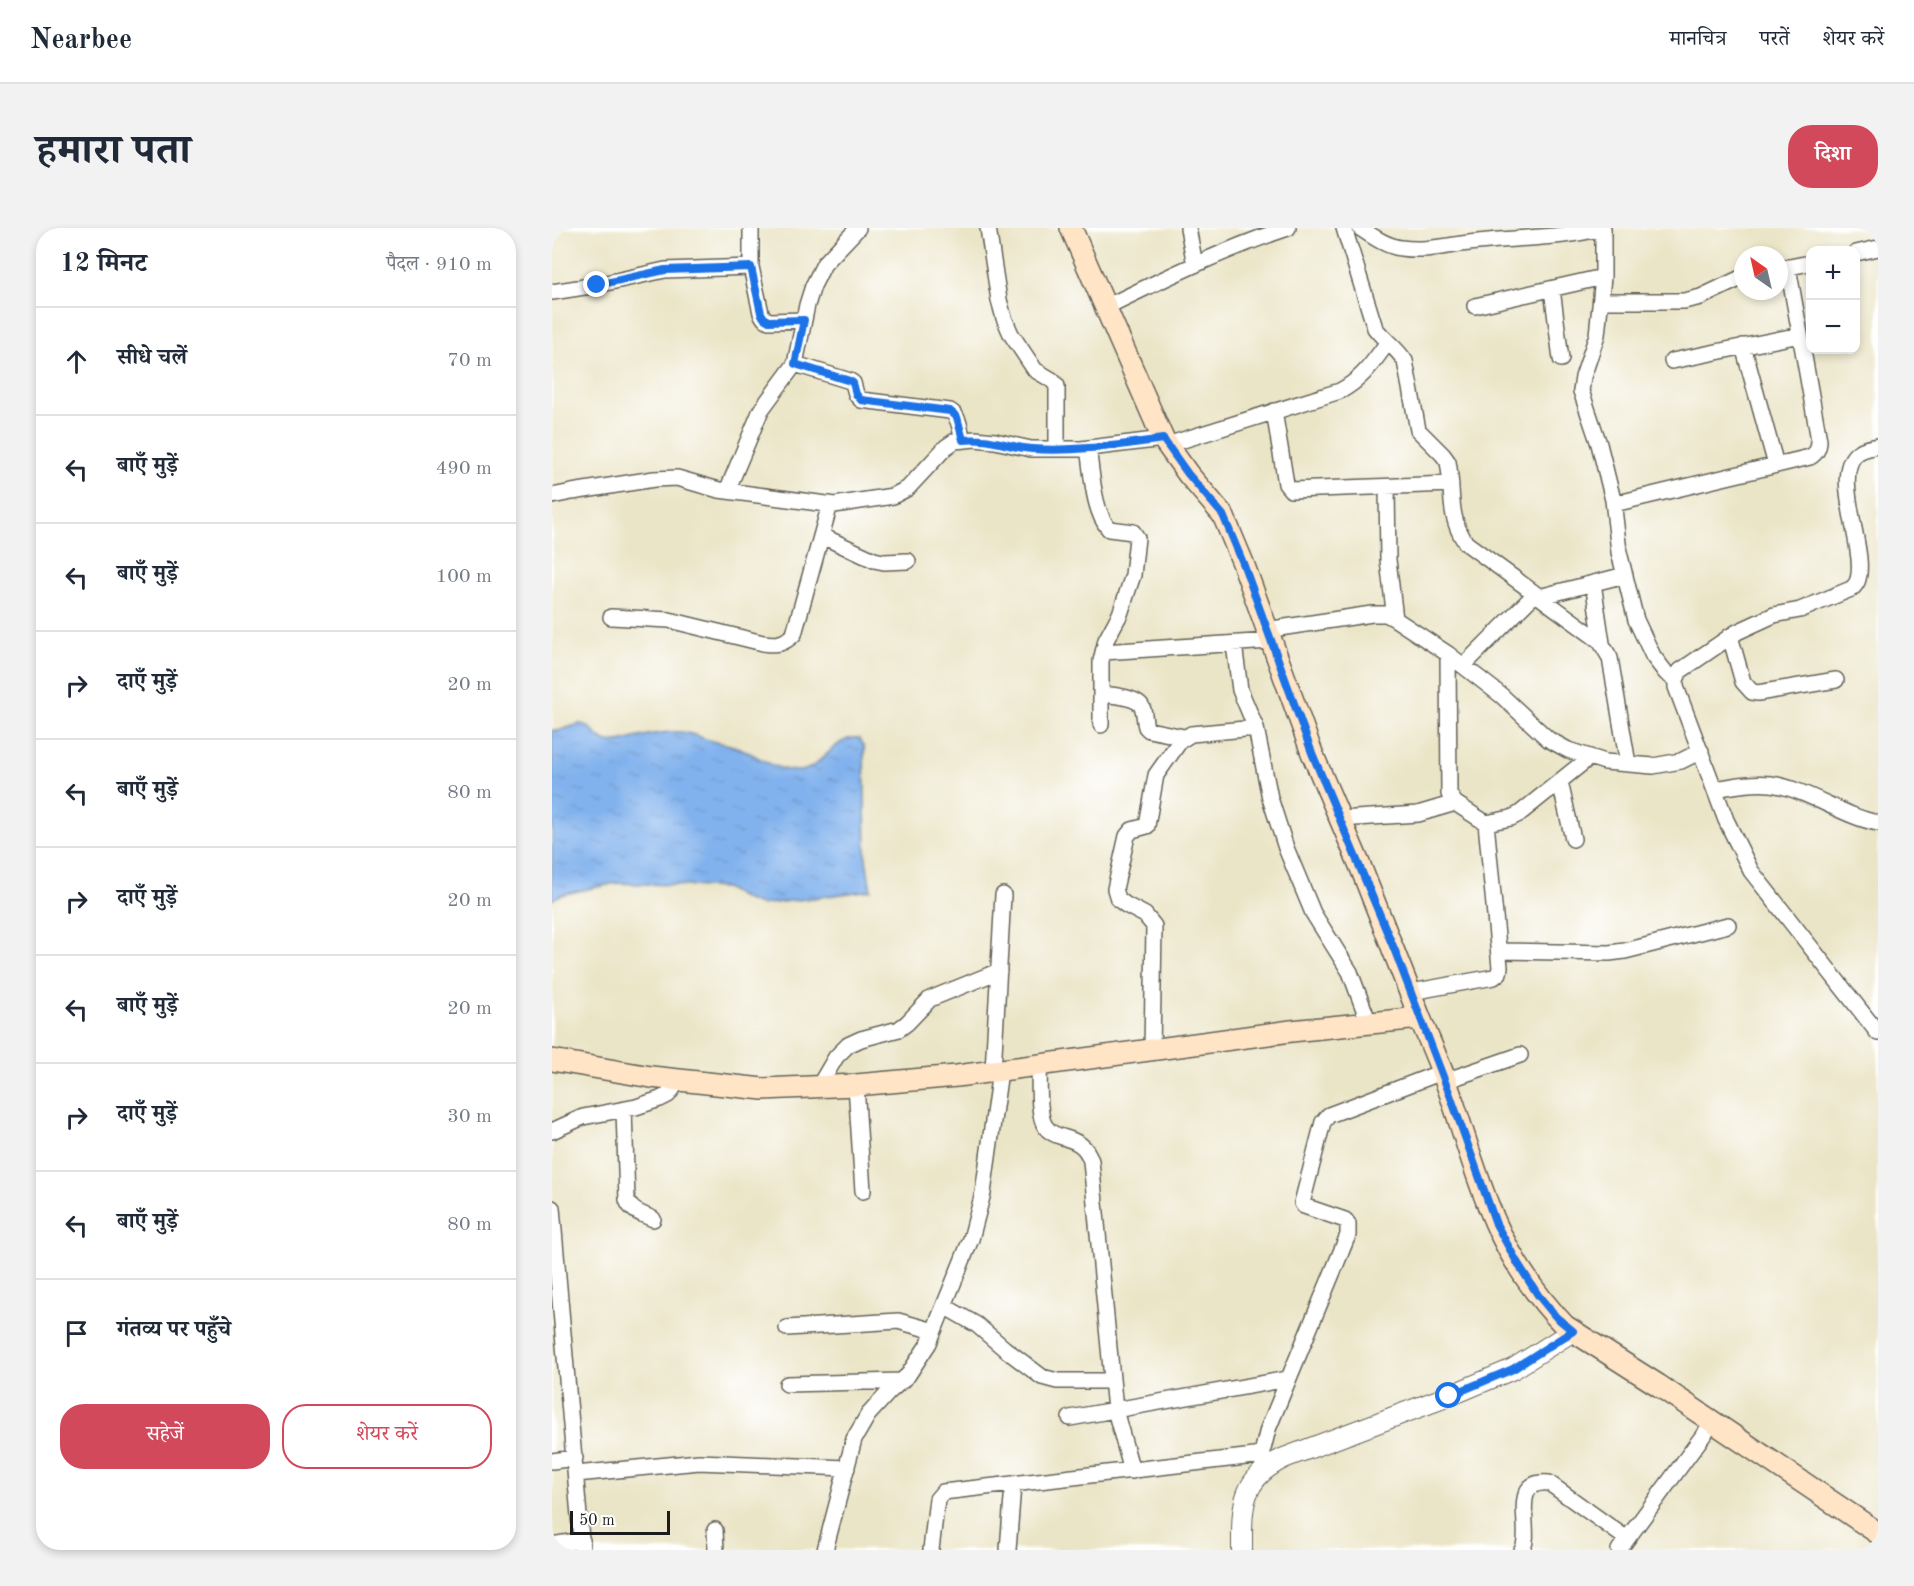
<!DOCTYPE html>
<html lang="hi">
<head>
<meta charset="utf-8">
<style>
	:root { --surface:#fff; --page:#f2f2f3; --text:#1f2937; --muted:#747a83; --line:#e0e1e3; --accent:#d1495b }
	body { margin:0; font-family:"Old Standard TT","Noto Serif Devanagari",serif; background:var(--page); color:var(--text) }
	.controls { position:absolute; right:18px; top:18px; display:grid; overflow:hidden; border-radius:12px; box-shadow:0 3px 9px #0003 }
	.controls button { width:54px; height:54px; display:grid; place-items:center; padding:0; border:0; border-bottom:2px solid var(--line); background:var(--surface); color:var(--text); font:30px sans-serif }
	.compass { position:absolute; left:1182px; top:18px; width:54px; height:54px; border-radius:50%; background:var(--surface); box-shadow:0 3px 9px #0003; rotate:326deg }
	.scale { position:absolute; left:18px; bottom:15px; width:100px; box-sizing:border-box; padding-left:6px; border:3px solid #1c1c1c; border-top:0; font-size:16px; line-height:21px; white-space:nowrap; color:#1c1c1c; -webkit-text-stroke:4px #fff; paint-order:stroke }
	.stop { position:absolute; width:18px; height:18px; margin:-14px; border:4px solid #1a73e8; border-radius:50%; background:#fff }
	.stop.end { background:#1a73e8; border-color:#fff; box-shadow:0 2px 6px #0008 }
	.list { margin:0; padding:0; list-style:none }
	h2 { display:flex; justify-content:space-between; align-items:center; height:78px; margin:0; padding:0 24px; font-size:26px }
	h2 small { font-size:20px; font-weight:400; color:var(--muted) }
	.list li { display:grid; grid-template-columns:39px 1fr auto; gap:18px; align-items:center; box-sizing:border-box; height:108px; padding:0 24px; border-top:2px solid var(--line) }
	.list b { display:block; font-size:22px; white-space:nowrap }
	.list em { font-size:20px; font-style:normal; color:var(--muted) }
	.actions { display:flex; gap:12px; padding:18px 24px }
	.actions a { flex:1; padding:14px 0; border:2px solid var(--accent); border-radius:24px; text-align:center; font-size:21px; color:var(--accent) }
	.actions .main { background:var(--accent); color:#fff }
	.icon { flex:none; width:33px; height:33px; fill:none; stroke:currentColor; stroke-width:2; stroke-linecap:round; stroke-linejoin:round }
	.map { position:relative; flex:none; width:1326px; height:1322px; overflow:hidden; border-radius:24px }
	header { display:flex; align-items:center; gap:36px; box-sizing:border-box; height:84px; padding:0 30px; background:var(--surface); border-bottom:2px solid var(--line) }
	header strong { font-size:28px }
	nav { display:flex; gap:33px; margin-inline-start:auto; font-size:21px }
	.intro { display:flex; align-items:center; justify-content:space-between; box-sizing:border-box; height:144px; padding:0 36px }
	h1 { margin:0; font-size:42px }
	.button { padding:15px 27px; border-radius:24px; background:var(--accent); color:#fff; font-size:21px; font-weight:700 }
	main { display:flex; gap:36px; padding:0 36px }
	aside { flex:1; background:var(--surface); border-radius:24px; box-shadow:0 3px 9px #0003 }
	.map>svg:first-child { display:block }
	.water { fill:url(#water-ripples); stroke:#4f6784; stroke-width:1.5 }
	.lines { fill:none; stroke-linecap:round; stroke-linejoin:round }
	.minor-casing { stroke:#646258; stroke-width:18 }
	.tertiary-casing { stroke:#646258; stroke-width:22 }
	.secondary-casing { stroke:#646258; stroke-width:24 }
	.minor { stroke:#fff; stroke-width:15 }
	.tertiary { stroke:#fff; stroke-width:20 }
	.secondary { stroke:#ffe4c6; stroke-width:21 }
	.route { stroke:#1a73e8; stroke-width:8 }
</style>
</head>
<body>
<header>
<strong>Nearbee</strong>
<nav><a>मानचित्र</a><a>परतें</a><a>शेयर करें</a></nav>
</header>
<div class="intro"><h1>हमारा पता</h1><a class="button">दिशा</a></div>
<main>
<aside>
<h2>12 मिनट<small>पैदल · 910 m</small></h2>
<ul class="list">
<li><svg class="icon" aria-label="ahead" viewBox="0 0 24 24"><path d="M12 20V5M6 11l6-6 6 6"/></svg><div><b>सीधे चलें</b></div><em>70 m</em></li>
<li><svg class="icon" aria-label="left" viewBox="0 0 24 24"><path d="M17 20v-9H6M10 6l-5 5 5 5"/></svg><div><b>बाएँ मुड़ें</b></div><em>490 m</em></li>
<li><svg class="icon" aria-label="left" viewBox="0 0 24 24"><path d="M17 20v-9H6M10 6l-5 5 5 5"/></svg><div><b>बाएँ मुड़ें</b></div><em>100 m</em></li>
<li><svg class="icon" aria-label="right" viewBox="0 0 24 24"><path d="M7 20v-9h11M14 6l5 5-5 5"/></svg><div><b>दाएँ मुड़ें</b></div><em>20 m</em></li>
<li><svg class="icon" aria-label="left" viewBox="0 0 24 24"><path d="M17 20v-9H6M10 6l-5 5 5 5"/></svg><div><b>बाएँ मुड़ें</b></div><em>80 m</em></li>
<li><svg class="icon" aria-label="right" viewBox="0 0 24 24"><path d="M7 20v-9h11M14 6l5 5-5 5"/></svg><div><b>दाएँ मुड़ें</b></div><em>20 m</em></li>
<li><svg class="icon" aria-label="left" viewBox="0 0 24 24"><path d="M17 20v-9H6M10 6l-5 5 5 5"/></svg><div><b>बाएँ मुड़ें</b></div><em>20 m</em></li>
<li><svg class="icon" aria-label="right" viewBox="0 0 24 24"><path d="M7 20v-9h11M14 6l5 5-5 5"/></svg><div><b>दाएँ मुड़ें</b></div><em>30 m</em></li>
<li><svg class="icon" aria-label="left" viewBox="0 0 24 24"><path d="M17 20v-9H6M10 6l-5 5 5 5"/></svg><div><b>बाएँ मुड़ें</b></div><em>80 m</em></li>
<li><svg class="icon" aria-label="arrive" viewBox="0 0 24 24"><path d="M6 21V4h12l-3 4 3 4H6"/></svg><div><b>गंतव्य पर पहुँचे</b></div></li>
</ul>
<div class="actions"><a class="main">सहेजें</a><a>शेयर करें</a></div>
</aside>
<div class="map">
<svg width="1326" height="1322" viewBox="0 0 1326 1322">
	<defs>
		<pattern id="water-ripples" width="26" height="14" patternUnits="userSpaceOnUse" patternTransform="scale(1.5)"><rect width="26" height="14" fill="#82b2ed"/><path d="M2 4q2-2 4 0t4 0M15 11q2-2 4 0t4 0" fill="none" stroke="#7098cb"/></pattern>
	</defs>
	<rect width="100%" height="100%" fill="#fff"/>
	<filter id="ink" filterUnits="userSpaceOnUse"><feTurbulence type="fractalNoise" baseFrequency=".0167" numOctaves="2"/><feDisplacementMap in="SourceGraphic" scale="12" xChannelSelector="R" yChannelSelector="G"/><feConvolveMatrix kernelMatrix="1 2 1 2 8 2 1 2 1" color-interpolation-filters="sRGB"/></filter>
	<filter id="wash" filterUnits="userSpaceOnUse"><feTurbulence type="fractalNoise" baseFrequency=".008" numOctaves="4" result="noise"/><feDisplacementMap in="SourceGraphic" scale="24" xChannelSelector="R" yChannelSelector="G"/><feGaussianBlur stdDeviation="1.35" result="paint"/><feColorMatrix in="noise" values="0 0 0 0 0 0 0 0 0 0 0 0 0 0 0 0 0 1.4 0 .05"/><feComposite in="paint" operator="in"/></filter>
	<g filter="url(#wash)">
		<rect width="100%" height="100%" fill="#ebe5c7"/>
		<path class="water" d="M 27,496 C 40,495 43,511 56,514 C 65,516 74,512 83,510 C 93,507 118,503 128,504 C 141,505 152,511 164,514 C 175,516 184,517 194,523 C 212,532 224,542 244,543 C 268,545 281,507 307,510 L 312,518 L 314,631 L 319,662 L 208,677 L 192,671 L 173,660 L 121,657 L 64,655 L 8,667 L 0,672 L 0,502 L 6,503 Z"/>
	</g>
	<g filter="url(#ink)">
		<g class="lines">
			<g class="minor-casing">
				<path id="minor" d="M 199,0 L 199,39 L 209,85 L 212,90 L 217,93 L 252,92
					M 436,0 L 447,72 L 452,90 L 459,106 L 483,142 L 500,152 L 505,158 L 505,221
					M 636,0 L 643,37
					M 792,0 L 823,100 C 832,112 845,120 853,133 L 866,202 L 891,227 L 896,234 C 902,264 895,288 914,315 L 1048,413 L 1058,430 L 1076,536
					M 808,0 C 820,8 834,18 849,20 C 875,24 900,16 926,14 C 967,9 1009,11 1049,0
					M 1051,0 L 1051,49 L 1045,107 L 1031,149 L 1029,163 L 1047,216 L 1061,272 L 1067,324 L 1084,392 L 1101,428 L 1114,445 L 1124,452
					M 1304,25 L 1326,20
					M 1227,41 L 1258,35
					M 1000,61 L 1009,131
					M 0,64 L 45,57 L 113,42 L 199,39
					M 1049,73 L 1132,73 L 1149,69 L 1191,49
					M 923,78 L 1051,49
					M 554,79 C 613,50 673,21 736,0
					M 1191,118 L 1224,237
					M 1120,133 L 1248,107
					M 243,136 L 298,153 L 301,155 L 304,166 L 309,172 L 398,183 C 408,188 408,203 411,212
					M 722,183 L 734,256 L 739,262 L 899,256
					M 615,217 L 788,163 C 811,151 821,134 836,114
					M 1326,218 C 1318,220 1311,220 1304,226 C 1279,249 1317,326 1305,354 C 1305,355 1300,361 1299,361 L 1248,382 L 1222,387 L 1185,404 L 1128,443 L 1124,452 L 1124,459 L 1174,592 L 1199,643 L 1326,805
					M 536,220 C 540,244 541,283 557,301 L 581,304 L 585,310 L 581,347 L 568,386 L 554,412 L 549,433 L 549,497
					M 835,259 L 836,332 L 843,391
					M 175,263 L 209,182 L 243,136 L 255,77 L 261,58 L 272,36 L 306,0
					M 0,268 L 20,264 L 102,251 L 125,250 L 167,262 L 282,277 L 341,268 L 356,260 L 394,219 L 403,213 L 423,211 L 443,213 L 479,221 L 529,221 L 611,211
					M 1062,276 L 1258,229 C 1265,225 1267,220 1267,212 L 1236,39
					M 270,308 L 322,332 L 332,334 L 356,333
					M 1041,355 L 1050,415
					M 987,369 L 1073,347
					M 59,389 L 117,392 L 211,415 C 225,417 232,416 242,406 L 278,276
					M 714,402 L 820,386 L 834,386 L 843,391 L 896,426 L 950,468 L 996,511 L 1016,522 L 1053,534 L 1101,538 L 1129,533 L 1149,523
					M 1178,408 L 1191,454 L 1200,464 L 1206,465 L 1284,452
					M 682,416 L 688,462 L 704,500 L 718,570 L 734,620 L 761,685 L 798,744 L 817,795
					M 551,424 L 718,413
					M 911,438 L 983,366
					M 549,466 C 559,467 586,469 590,479 C 593,485 592,493 594,499 L 597,502 L 632,509
					M 1008,554 L 1021,611
					M 1163,561 C 1181,558 1200,554 1219,556 C 1255,561 1292,589 1326,595
					M 788,591 L 866,586 L 903,575
					M 934,595 L 959,590 L 967,586 L 1038,529
					M 947,723 L 1057,725 L 1073,723 L 1176,697
					M 859,764 L 942,749 L 947,745 L 948,739 L 934,595 L 903,575 L 897,566 L 896,426
					M 600,823 L 602,698 L 593,687 L 574,677 L 566,671 L 563,661 L 575,608 L 580,602 L 595,598 L 604,547 L 628,513 L 639,506 L 704,500
					M 487,838 C 488,853 485,886 493,898 C 504,915 530,904 539,933 L 563,1182 L 580,1243
					M 441,843 L 451,667
					M 893,853 L 968,827
					M 304,857 L 311,963
					M 267,858 L 284,829 L 296,817 L 309,811 L 347,801 L 355,795 L 378,771 L 447,743
					M 72,882 L 75,972 C 79,984 91,986 101,991
					M 0,903 L 31,889 L 84,879 L 108,871 L 116,867 L 127,852
					M 0,980 L 30,1322
					M 392,1078 L 425,1097 L 453,1121 L 490,1149 L 505,1153 L 560,1153
					M 235,1100 L 346,1093 L 382,1103
					M 235,1156 L 350,1153
					M 518,1190 L 736,1151
					M 0,1233 L 23,1230
					M 711,1242 L 711,1221 L 716,1201 L 796,1007 L 796,996 L 793,992 L 752,978 L 750,975 L 771,894 L 777,887 L 890,844
					M 24,1246 L 147,1234 L 295,1240
					M 163,1302 L 164,1322
					M 0,1317 L 30,1312
					M 273,1322 L 302,1211 L 316,1187 L 337,1164 L 356,1147 L 377,1115 L 419,1011 L 431,965 L 448,843
					M 379,1322 L 385,1271 L 391,1264 L 711,1227
					M 456,1322 L 461,1257
					M 970,1322 C 982,1304 955,1251 997,1255 L 1075,1311
					M 1067,1322 L 1161,1194"/>
			</g>
			<g class="tertiary-casing">
				<path id="tertiary" d="M 690,1322 C 690,1279 688,1251 732,1230 L 897,1168 L 961,1141 L 1021,1103"/>
			</g>
			<g class="secondary-casing">
				<path id="secondary" d="M 519,0 L 611,211 L 636,246 L 671,287 L 691,335 L 760,525 L 809,640 L 868,790
					M 0,832 L 99,849 L 211,861 L 304,857 L 405,848 L 739,803 L 868,790 C 879,817 891,843 900,871 C 914,912 926,956 944,996 C 960,1032 985,1069 1013,1098 L 1106,1157 L 1326,1305"/>
			</g>
			<use href="#minor" class="minor"/>
			<use href="#tertiary" class="tertiary"/>
			<use href="#secondary" class="secondary"/>
		</g>
	</g>
	<g class="lines" filter="url(#ink)">
		<path class="route" d="M 45,57 L 113,42 L 199,39 L 209,85 L 212,90 L 217,93 L 252,92 L 243,136 L 298,153 L 301,155 L 304,166 L 309,172 L 398,183 L 405,189 L 411,212 C 438,209 455,219 480,221 C 524,224 568,217 611,211 L 636,246 L 671,287 L 691,335 L 760,525 L 843,723 L 898,867 L 944,996 L 965,1034 L 986,1067 L 1004,1089 L 1021,1103 L 961,1141 L 897,1168"/>
	</g>
</svg>
<div class="controls">
<button>+</button>
<button>−</button>
</div>
<svg class="compass" viewBox="-18 -18 36 36"><path d="M0-13l5 13h-10z" fill="#e53935"/><path d="M0 13l5-13h-10z" fill="#747a83"/></svg>
<div class="scale">50 m</div>
<div class="stop" style="left:897px;top:1168px"></div>
<div class="stop end" style="left:45px;top:57px"></div>
</div>
</main>
</body>
</html>
